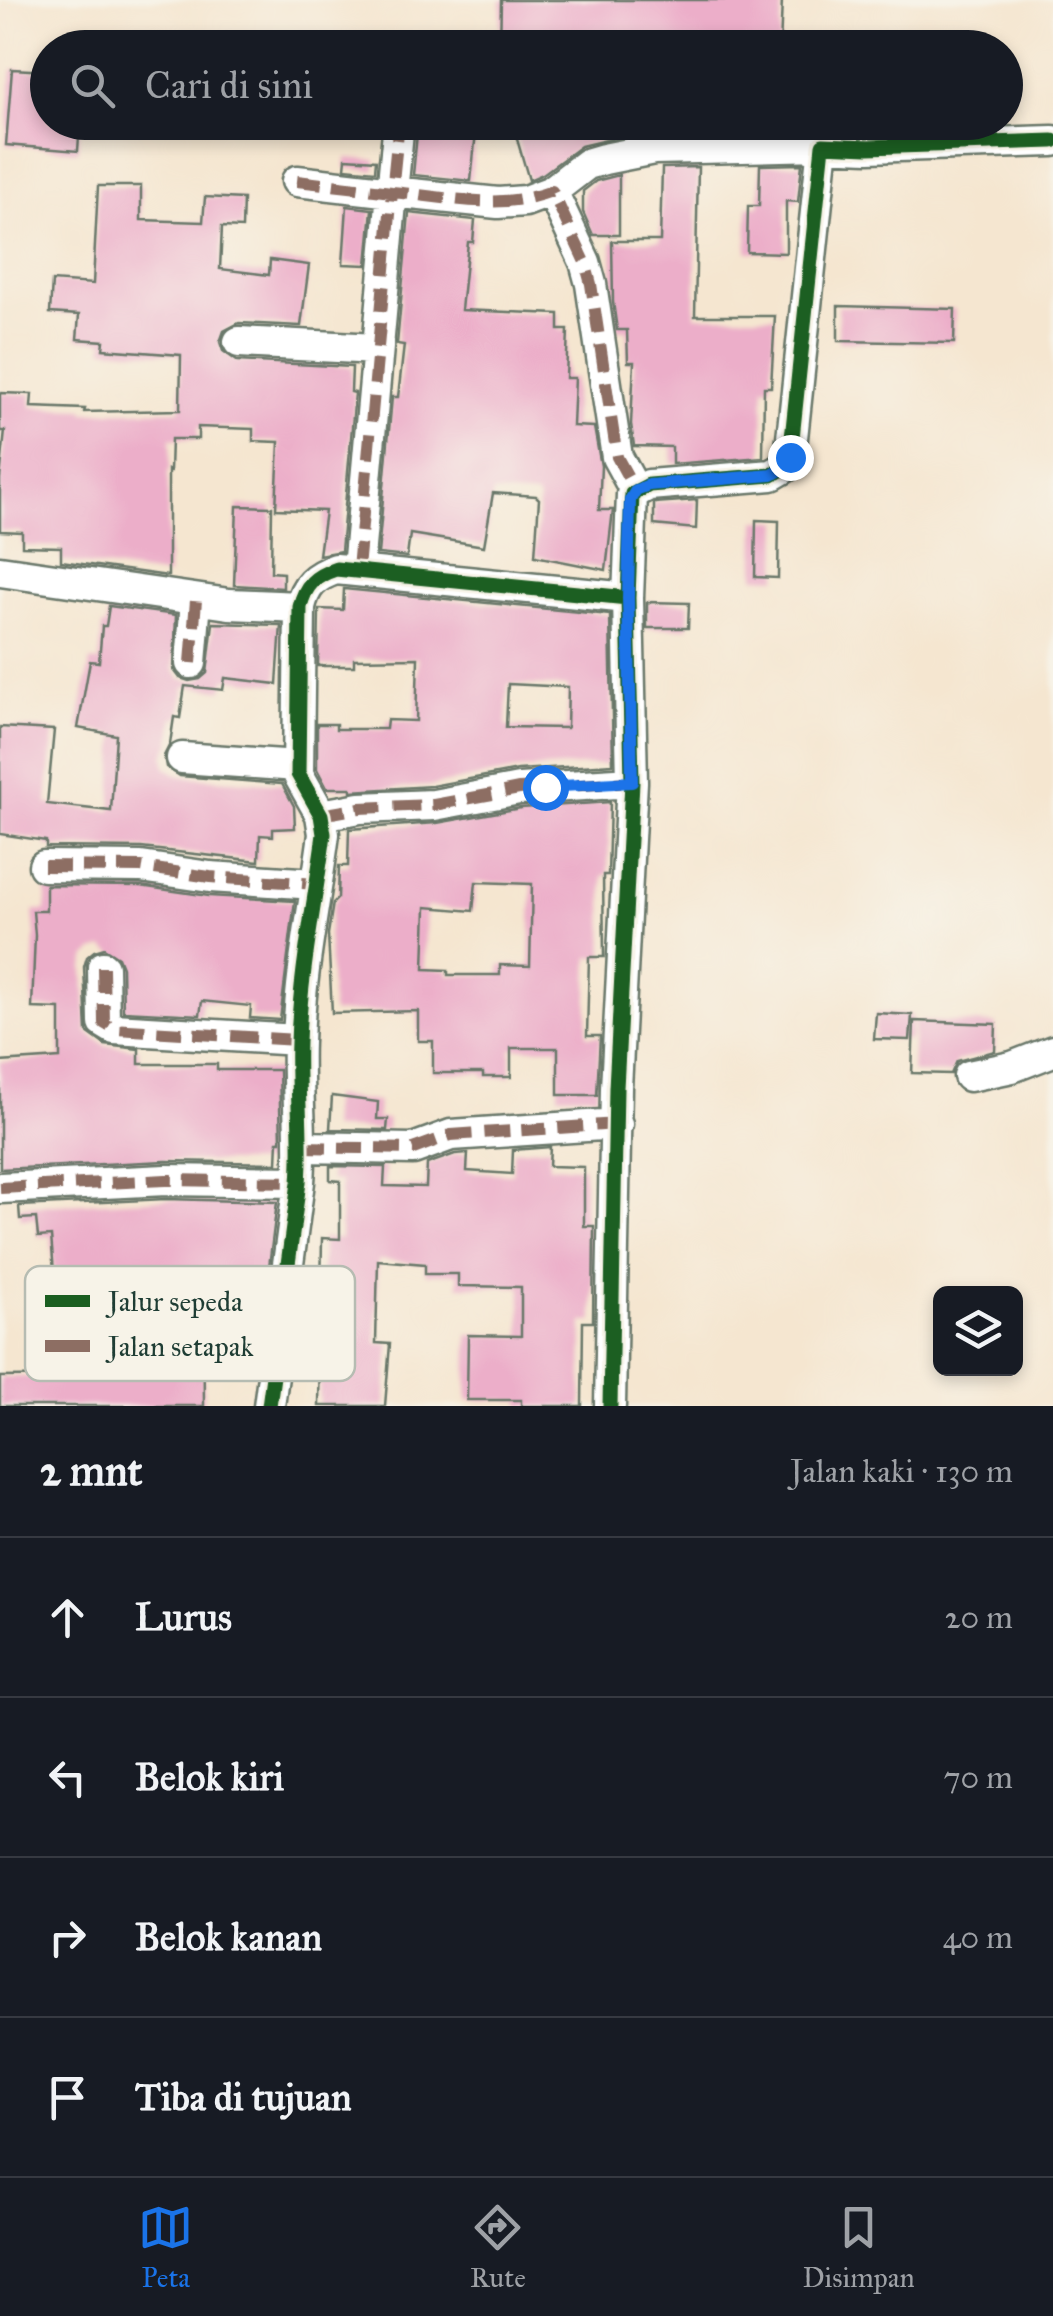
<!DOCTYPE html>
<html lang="id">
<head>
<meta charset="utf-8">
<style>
	:root { --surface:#171b24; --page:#242831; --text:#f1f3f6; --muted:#9ea1a6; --line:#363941; --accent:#1a73e8 }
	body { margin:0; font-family:"IM FELL Great Primer",serif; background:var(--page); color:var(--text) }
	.controls { position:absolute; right:30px; bottom:30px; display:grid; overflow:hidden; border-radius:15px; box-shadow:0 5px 15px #0003 }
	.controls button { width:90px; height:90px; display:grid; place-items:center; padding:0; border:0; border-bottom:2px solid var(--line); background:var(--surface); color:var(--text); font:50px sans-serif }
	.stop { position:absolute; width:30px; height:30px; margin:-22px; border:8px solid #1a73e8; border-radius:50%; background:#fff }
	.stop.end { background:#1a73e8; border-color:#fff; box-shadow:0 2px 10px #0008 }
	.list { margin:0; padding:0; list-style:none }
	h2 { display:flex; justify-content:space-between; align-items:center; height:130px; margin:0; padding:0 40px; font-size:42px }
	h2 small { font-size:32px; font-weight:400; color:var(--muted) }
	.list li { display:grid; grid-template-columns:65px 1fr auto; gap:30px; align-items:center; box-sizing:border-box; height:160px; padding:0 40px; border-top:2px solid var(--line) }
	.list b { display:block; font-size:38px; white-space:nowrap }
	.list em { font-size:32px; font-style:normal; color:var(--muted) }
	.icon { flex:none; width:55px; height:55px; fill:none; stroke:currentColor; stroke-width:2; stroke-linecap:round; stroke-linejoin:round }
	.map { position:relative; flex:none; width:1053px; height:1406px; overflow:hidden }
	.search { position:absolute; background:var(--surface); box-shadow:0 5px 15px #0003; left:30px; right:30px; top:30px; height:110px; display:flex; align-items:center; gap:25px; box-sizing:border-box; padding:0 35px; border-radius:55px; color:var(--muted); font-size:38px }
	.sheet { height:770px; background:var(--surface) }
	nav { display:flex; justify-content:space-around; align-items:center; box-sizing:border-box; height:140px; border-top:2px solid var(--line); background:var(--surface); font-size:28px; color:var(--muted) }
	nav a { display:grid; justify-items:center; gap:5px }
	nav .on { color:var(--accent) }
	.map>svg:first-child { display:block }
	.building { fill:#ecaec9; fill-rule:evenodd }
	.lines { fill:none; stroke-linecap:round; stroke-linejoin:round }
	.minor-casing { stroke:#6a786b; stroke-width:35 }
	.minor { stroke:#fff; stroke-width:30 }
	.quiet { stroke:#8d6e63; stroke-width:12; stroke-dasharray:25 12; stroke-linecap:butt }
	.cycleway-casing { stroke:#f7f3e8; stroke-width:21 }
	.cycleway { stroke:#1b5e20; stroke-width:15 }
	.route { stroke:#1a73e8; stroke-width:12 }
	.key { fill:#f7f3e8; stroke:#b6bcb2; stroke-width:2.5 }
	.key-label { font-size:28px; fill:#1f3d34 }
</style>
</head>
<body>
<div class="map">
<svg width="1053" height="1406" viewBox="0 0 1053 1406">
	<rect width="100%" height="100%" fill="#f7f3e8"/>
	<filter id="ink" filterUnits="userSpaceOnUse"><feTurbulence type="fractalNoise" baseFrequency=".01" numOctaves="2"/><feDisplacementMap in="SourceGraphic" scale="20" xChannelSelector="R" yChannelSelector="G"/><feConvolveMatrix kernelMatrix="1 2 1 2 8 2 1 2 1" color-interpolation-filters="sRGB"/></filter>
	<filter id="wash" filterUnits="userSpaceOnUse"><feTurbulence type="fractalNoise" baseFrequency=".0048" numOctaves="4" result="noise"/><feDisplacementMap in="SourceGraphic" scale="40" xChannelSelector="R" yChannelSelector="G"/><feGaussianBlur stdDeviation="2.25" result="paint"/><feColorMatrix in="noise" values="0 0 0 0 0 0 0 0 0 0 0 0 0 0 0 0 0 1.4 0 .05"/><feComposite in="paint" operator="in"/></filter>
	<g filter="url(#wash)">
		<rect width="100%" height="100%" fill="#f5e6d0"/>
		<g id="blocks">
			<path class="building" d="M 501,0 L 782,0 L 780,48 L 500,48 Z
				M 12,69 L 47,71 L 48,122 L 80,122 L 78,151 L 6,145 Z
				M 428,122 L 477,122 L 471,181 L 413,175 L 418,124 Z
				M 512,122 L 619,122 L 619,137 L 581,146 L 543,174 L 529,180 Z
				M 346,158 L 376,160 L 375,171 L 345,168 Z
				M 802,164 L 798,202 L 786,201 L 786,253 L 747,252 L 748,206 L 759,206 L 760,165 Z
				M 698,167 L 695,316 L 775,316 L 771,387 L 764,387 L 763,457 L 672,464 L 672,447 L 634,446 L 631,424 L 634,362 L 628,362 L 627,330 L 617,330 L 613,302 L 612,241 L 660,241 L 662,168 Z
				M 619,175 L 619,235 L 593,235 L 583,212 L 583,191 L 596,181 Z
				M 98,186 L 141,186 L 141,220 L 203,222 L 205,197 L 243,199 L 242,228 L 222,227 L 220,269 L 269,275 L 270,260 L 309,265 L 301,326 L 239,323 L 224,331 L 220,342 L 223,351 L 237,361 L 352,367 L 351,392 L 355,393 L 341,551 L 319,555 L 325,511 L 276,509 L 279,442 L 253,441 L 253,429 L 198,427 L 198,439 L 171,439 L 170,471 L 168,470 L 168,576 L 61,561 L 61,547 L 22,546 L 22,532 L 0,531 L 0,479 L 5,431 L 0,431 L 0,393 L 32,394 L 31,407 L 85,409 L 84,412 L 180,410 L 181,355 L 103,349 L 104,341 L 77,339 L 79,315 L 50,313 L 52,281 L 93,284 Z
				M 347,206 L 372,209 L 367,265 L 343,264 Z
				M 409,213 L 475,220 L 473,242 L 468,242 L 461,310 L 559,314 L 559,330 L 568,330 L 566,378 L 575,378 L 573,426 L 594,427 L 601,466 L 599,510 L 613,510 L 606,570 L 535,556 L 539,499 L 536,496 L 493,493 L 484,546 L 410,534 L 407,557 L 378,554 L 392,397 L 398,397 L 404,345 L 397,344 Z
				M 838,306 L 955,309 L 954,343 L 838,341 Z
				M 697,500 L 696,529 L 654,525 L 654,503 Z
				M 237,506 L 272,507 L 271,572 L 283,573 L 283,588 L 234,585 Z
				M 756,520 L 779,521 L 778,578 L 755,577 Z
				M 344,589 L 610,615 L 613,764 L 518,770 L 432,786 L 351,791 L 351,788 L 327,788 L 317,769 L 317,724 L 336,724 L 336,729 L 386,729 L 387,720 L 416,721 L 418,658 L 354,659 L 354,666 L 318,666 L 319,609 L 343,610 ZM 508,684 L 568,687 L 567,728 L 506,727 Z
				M 647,602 L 689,603 L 688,628 L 647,628 Z
				M 109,606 L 176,615 L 174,670 L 180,678 L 189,681 L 200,679 L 207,673 L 213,623 L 281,625 L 277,684 L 225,678 L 223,690 L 185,686 L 180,718 L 174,717 L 170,744 L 164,756 L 166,767 L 180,776 L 282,784 L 294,806 L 295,828 L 273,829 L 273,836 L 260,835 L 259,861 L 141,848 L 46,847 L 46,841 L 0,834 L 0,727 L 54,730 L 47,804 L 111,811 L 116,735 L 78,728 L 90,661 L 99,662 L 102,626 L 106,626 Z
				M 610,802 L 608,875 L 603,875 L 604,957 L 589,957 L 587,1036 L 600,1036 L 597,1095 L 558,1095 L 558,1048 L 511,1048 L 511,1077 L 483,1077 L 483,1073 L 433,1073 L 433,1041 L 418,1041 L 418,1011 L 332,1013 L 328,934 L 333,903 L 338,898 L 339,866 L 348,866 L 349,829 L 437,823 L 521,808 ZM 476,882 L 532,884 L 530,966 L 500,965 L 500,975 L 448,975 L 448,970 L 424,969 L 426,907 L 473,911 Z
				M 46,885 L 140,886 L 209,896 L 295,901 L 280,1020 L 250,1018 L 251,1006 L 202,1001 L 200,1015 L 123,1011 L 122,967 L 118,957 L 104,948 L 94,951 L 87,957 L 84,967 L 87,1032 L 105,1045 L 139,1049 L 139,1064 L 217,1064 L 217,1070 L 279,1070 L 281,1141 L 278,1141 L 277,1163 L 166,1161 L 0,1169 L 0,1062 L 60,1058 L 60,1009 L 32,1008 L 35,935 L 33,911 L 46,911 Z
				M 876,1013 L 912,1015 L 910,1040 L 874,1039 Z
				M 914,1021 L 996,1024 L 995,1051 L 957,1061 L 951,1074 L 912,1073 Z
				M 332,1096 L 378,1102 L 377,1119 L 388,1119 L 387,1130 L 330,1129 Z
				M 550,1147 L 549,1166 L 584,1167 L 584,1226 L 594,1226 L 593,1322 L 583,1322 L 582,1406 L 521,1406 L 521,1400 L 467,1400 L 468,1335 L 521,1336 L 521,1287 L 458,1286 L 458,1274 L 425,1274 L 425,1264 L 378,1260 L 376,1343 L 390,1344 L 385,1406 L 319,1406 L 322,1238 L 340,1239 L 340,1181 L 330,1180 L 330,1166 L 385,1167 L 384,1186 L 426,1187 L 427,1164 L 455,1154 L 468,1153 L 467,1171 L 512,1174 L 513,1150 Z
				M 166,1199 L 277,1202 L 267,1283 L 237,1282 L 237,1300 L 203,1299 L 204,1406 L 0,1406 L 0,1377 L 90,1376 L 90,1323 L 38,1325 L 38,1311 L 33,1311 L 31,1285 L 55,1284 L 51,1236 L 38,1237 L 36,1218 L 20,1219 L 19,1206 Z"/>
		</g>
	</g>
	<g filter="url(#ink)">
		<use href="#blocks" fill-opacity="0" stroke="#6a786b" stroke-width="2.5"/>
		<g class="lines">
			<g class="minor-casing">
				<path id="minor" d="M 297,181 L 392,192 L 399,122
					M 552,191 L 585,262 L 591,284 L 617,457 L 635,490
					M 239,342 L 377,349
					M 358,569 L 392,192 L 498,203 L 525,201 L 552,191 L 587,164 L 604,159 L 654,149 L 823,145
					M 0,571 L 229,604 L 300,607
					M 191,663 L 196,600
					M 182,758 L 298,766
					M 321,815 L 360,808 L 434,805 L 519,789 L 632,782
					M 44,866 L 141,867 L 210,877 L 316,884
					M 103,967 L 104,1023 L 114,1029 L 298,1040
					M 969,1076 L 1012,1067 L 1053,1051
					M 302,1147 L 413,1149 L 451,1135 L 617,1124
					M 0,1188 L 166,1180 L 299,1182
					M 269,1406 L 299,1182 C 303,1135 296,1089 298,1042 C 300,972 315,903 324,834 L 321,815 L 298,774 L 300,607 C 305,585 315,576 336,569 L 628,598
					M 610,1406 L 616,1088 L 632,782 L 628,598 L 632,494 L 649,485 L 772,475 L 784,468 L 790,457 L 823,145 L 868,147 L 1053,141"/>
			</g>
			<use href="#minor" class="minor"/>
			<path class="quiet" d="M 297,181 L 392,192 L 399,122
				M 358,569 L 392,192 C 447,197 499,211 552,191 L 585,262 L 591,284 L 617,457 L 635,490
				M 191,663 L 196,600
				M 321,815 L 360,808 L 434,805 L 519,789 L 632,782
				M 44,866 L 141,867 L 210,877 L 316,884
				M 103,967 L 104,1023 L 114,1029 L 298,1040
				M 302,1147 L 413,1149 L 451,1135 L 617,1124
				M 0,1188 L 166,1180 L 299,1182"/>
			<g class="cycleway-casing">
				<path id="cycleway" d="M 269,1406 L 299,1182 C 303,1135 296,1089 298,1042 C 300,972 315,903 324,834 L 321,815 L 298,774 L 300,607 C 305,585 315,576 336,569 L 628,598
					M 610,1406 L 616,1088 L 632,782 L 628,598 L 632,494 L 649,485 L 772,475 L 784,468 L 790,457 L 823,145 L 868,147 L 1053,141"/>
			</g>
			<use href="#cycleway" class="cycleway"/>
		</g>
	</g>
	<g class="lines" filter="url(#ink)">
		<path class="route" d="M 545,787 L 632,782 L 628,598 L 630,500 L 636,490 L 649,485 L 772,475 L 784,468 L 790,457"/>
	</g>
	<rect x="25" y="1266" width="330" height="115" rx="15" class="key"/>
	<rect x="45" y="1295" width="45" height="12" fill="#1b5e20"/>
	<rect x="45" y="1340" width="45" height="12" fill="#8d6e63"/>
	<g class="key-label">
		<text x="108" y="1311">Jalur sepeda</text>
		<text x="108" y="1356">Jalan setapak</text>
	</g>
</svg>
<div class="controls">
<button><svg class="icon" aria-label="layers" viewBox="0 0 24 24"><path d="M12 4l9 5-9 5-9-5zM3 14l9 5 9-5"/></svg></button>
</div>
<div class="stop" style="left:545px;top:787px"></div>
<div class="stop end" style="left:790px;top:457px"></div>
<div class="search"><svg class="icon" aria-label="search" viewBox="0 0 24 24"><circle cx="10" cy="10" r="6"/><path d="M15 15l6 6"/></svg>Cari di sini</div>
</div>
<section class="sheet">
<h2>2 mnt<small>Jalan kaki · 130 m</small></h2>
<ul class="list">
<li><svg class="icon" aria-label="ahead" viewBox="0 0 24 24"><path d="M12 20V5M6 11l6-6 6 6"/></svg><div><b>Lurus</b></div><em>20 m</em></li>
<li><svg class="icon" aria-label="left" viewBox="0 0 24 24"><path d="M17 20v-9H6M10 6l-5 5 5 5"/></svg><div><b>Belok kiri</b></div><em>70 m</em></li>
<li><svg class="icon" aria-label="right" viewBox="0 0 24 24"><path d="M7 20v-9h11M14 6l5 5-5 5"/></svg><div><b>Belok kanan</b></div><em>40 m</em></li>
<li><svg class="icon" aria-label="arrive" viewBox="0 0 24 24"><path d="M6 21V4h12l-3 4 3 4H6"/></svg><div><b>Tiba di tujuan</b></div></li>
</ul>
</section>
<nav>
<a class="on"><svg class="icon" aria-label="map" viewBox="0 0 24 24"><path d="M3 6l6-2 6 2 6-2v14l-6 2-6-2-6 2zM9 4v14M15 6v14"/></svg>Peta</a>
<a><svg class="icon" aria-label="directions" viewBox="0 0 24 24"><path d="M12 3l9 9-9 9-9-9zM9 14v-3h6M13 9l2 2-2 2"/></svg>Rute</a>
<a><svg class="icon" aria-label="saved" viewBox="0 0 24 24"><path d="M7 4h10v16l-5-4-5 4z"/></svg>Disimpan</a>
</nav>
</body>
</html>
